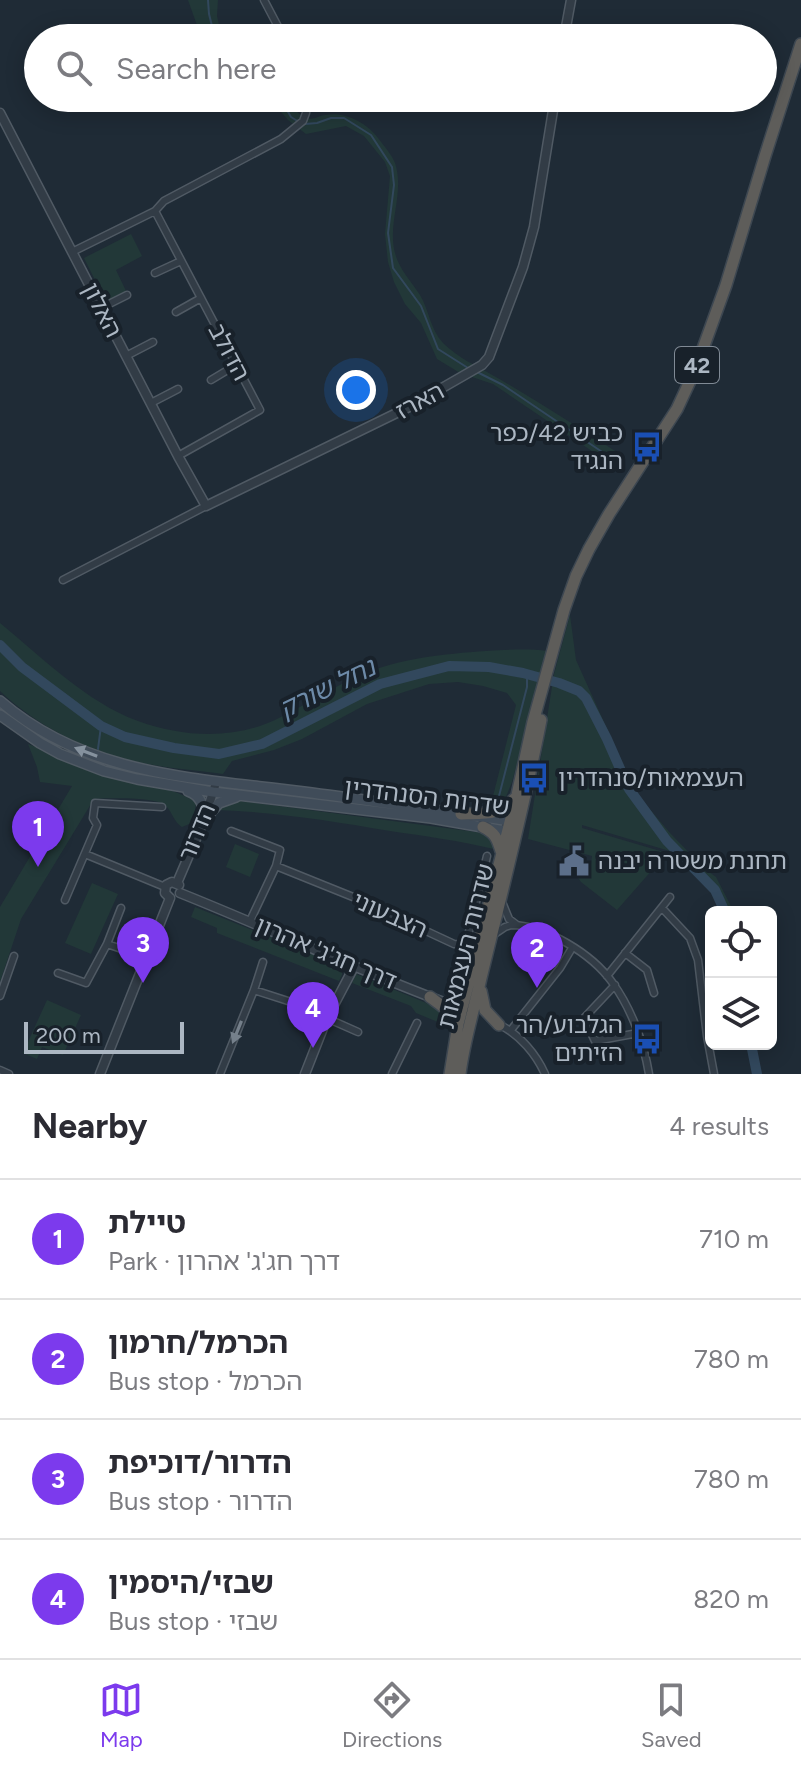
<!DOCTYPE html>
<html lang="en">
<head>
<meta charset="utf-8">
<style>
	:root { --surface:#fff; --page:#f7f7f7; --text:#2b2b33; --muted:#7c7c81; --line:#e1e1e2; --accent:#7c3aed }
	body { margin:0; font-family:Figtree,"Noto Sans Hebrew",sans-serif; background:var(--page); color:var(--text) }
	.controls { position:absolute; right:24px; bottom:24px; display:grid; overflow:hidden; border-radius:12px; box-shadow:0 4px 20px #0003 }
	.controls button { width:72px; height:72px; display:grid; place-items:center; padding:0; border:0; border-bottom:2px solid var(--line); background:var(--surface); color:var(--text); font:40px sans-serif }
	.scale { position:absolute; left:24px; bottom:20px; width:160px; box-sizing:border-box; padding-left:8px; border:4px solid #acb7c3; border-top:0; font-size:22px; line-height:28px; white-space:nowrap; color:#acb7c3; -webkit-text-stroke:6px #18212a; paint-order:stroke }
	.you { position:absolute; left:356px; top:390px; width:28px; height:28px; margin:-20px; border:6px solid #fff; border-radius:50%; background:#1a73e8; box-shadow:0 0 0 12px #1a73e833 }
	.badge { display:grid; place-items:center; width:52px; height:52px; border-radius:50%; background:var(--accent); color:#fff; font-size:26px; font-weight:700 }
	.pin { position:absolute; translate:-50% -66px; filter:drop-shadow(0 2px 4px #0008) }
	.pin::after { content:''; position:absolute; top:42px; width:28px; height:24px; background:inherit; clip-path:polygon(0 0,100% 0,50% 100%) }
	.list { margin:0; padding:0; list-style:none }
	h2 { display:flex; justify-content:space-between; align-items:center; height:104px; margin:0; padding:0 32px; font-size:34px }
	h2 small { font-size:26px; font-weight:400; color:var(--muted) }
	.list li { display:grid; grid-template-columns:52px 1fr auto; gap:24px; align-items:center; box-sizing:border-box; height:120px; padding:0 32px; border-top:2px solid var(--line) }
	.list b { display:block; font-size:30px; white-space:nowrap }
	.list p { margin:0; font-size:26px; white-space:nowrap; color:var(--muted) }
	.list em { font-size:26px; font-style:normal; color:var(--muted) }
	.icon { flex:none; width:44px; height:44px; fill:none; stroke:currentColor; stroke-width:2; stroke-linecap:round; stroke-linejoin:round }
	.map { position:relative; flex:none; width:801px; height:1074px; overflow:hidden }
	.search { position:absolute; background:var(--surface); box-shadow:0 4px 20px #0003; left:24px; right:24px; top:24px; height:88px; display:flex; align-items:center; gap:20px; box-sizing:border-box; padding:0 28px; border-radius:44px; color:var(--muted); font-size:30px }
	.sheet { height:584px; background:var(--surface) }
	nav { display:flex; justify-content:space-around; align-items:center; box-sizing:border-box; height:112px; border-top:2px solid var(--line); background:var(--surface); font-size:22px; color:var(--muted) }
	nav a { display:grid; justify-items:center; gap:4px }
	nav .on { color:var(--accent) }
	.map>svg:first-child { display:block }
	.green { fill:#223838 }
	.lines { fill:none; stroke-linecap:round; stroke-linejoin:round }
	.stream { stroke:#32485d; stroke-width:2 }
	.river { stroke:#32485d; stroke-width:10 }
	.minor-casing { stroke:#505a64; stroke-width:9 }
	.tertiary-casing { stroke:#505a64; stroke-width:11 }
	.secondary-casing { stroke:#505a64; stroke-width:12 }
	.trunk-casing { stroke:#3d4751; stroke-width:14 }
	.minor { stroke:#323c46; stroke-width:6 }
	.tertiary { stroke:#323c46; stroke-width:8 }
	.secondary { stroke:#404c59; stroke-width:9 }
	.trunk { stroke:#5e5d5a; stroke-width:11 }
	.oneway { fill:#86929e }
	.oneway2 { fill:#75808b }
	.labels { text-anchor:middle; stroke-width:8; stroke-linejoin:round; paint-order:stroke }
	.shield { fill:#18212a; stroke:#808a95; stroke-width:2 }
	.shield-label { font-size:22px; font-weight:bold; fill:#acb7c3 }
	.street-label { font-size:24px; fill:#acb7c3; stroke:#18212a }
	.poi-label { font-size:24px; fill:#acb7c3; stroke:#18212a; text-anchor:end }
	.water-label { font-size:26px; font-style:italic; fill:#6d8aa8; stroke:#18212a }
</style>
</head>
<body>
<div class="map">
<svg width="801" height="1074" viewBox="0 0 801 1074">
	<rect width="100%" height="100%" fill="#1f2b36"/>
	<path class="green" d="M 188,0 L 218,0 L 217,16 L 222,38 L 204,38 L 198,28 Z
		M 269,98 L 287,98 C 291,103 297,113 302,116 C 312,122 317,116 325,115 C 345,111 367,123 378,138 C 384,146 392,155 395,163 C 405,193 387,223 395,253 C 399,269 411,281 420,295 C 429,310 430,329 443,343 C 458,358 477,366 494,376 C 538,401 580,429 623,456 L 617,468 L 493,384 L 460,373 L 437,359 L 421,323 L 405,304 L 394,282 L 388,262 L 385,234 L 390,176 L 385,162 L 364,136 L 346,126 L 306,134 L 288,120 Z
		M 131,234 L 142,256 L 116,270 L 126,291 L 106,302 L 84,258 Z
		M 570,615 L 576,660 L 636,793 L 670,833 L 705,869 L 716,877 L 734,912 L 723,912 L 710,880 L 673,852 L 582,825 L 582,828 L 667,853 L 617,910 L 581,882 L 571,868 L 590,871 L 592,856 L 528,839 L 554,674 Z
		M 0,623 C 43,658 86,702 138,721 C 182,737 232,740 275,720 C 304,706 331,688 361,675 C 400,658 444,654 486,651 C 506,650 527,648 547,651 L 512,782 L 503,804 L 490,808 L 516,705 L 507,693 L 483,686 L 458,682 L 429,684 L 367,704 L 302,739 L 274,750 L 232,761 L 223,774 C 194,770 165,768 137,762 C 86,751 37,726 0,691 Z
		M 28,744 C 60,756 91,768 124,778 C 149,786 174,788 196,802 L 194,822 L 182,827 C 173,821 173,813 166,806 C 158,797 108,798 94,799 L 21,919 L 0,982 L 0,907 L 72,786 L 40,782 L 37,767 Z
		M 233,800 L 484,833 L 494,840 L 494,849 C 460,841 425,836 390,831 C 333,821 275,812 218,810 L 219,806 Z
		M 235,844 L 259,854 L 250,877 L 226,867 Z
		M 92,883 L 118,894 L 91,954 L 65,943 Z
		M 195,907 L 335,963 L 342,968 L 342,975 L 339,981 L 217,933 L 217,928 L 191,917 Z
		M 461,950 L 472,953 C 468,970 466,994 444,992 Z
		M 356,974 L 436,1007 L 445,1016 L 446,1024 L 445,1025 L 416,1013 L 411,1006 L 352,983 Z
		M 47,1000 L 81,1015 L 63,1055 L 42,1047 L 37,1059 L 23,1053 Z"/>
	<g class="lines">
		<path class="stream" d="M 208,0 L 209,14 L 215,38
			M 280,98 L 291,117 L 299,122
			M 305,124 L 317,123 L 331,118 L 344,118 L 371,135 L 392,167 L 394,185 L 388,233 L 393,268 L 421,306 L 438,349 L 468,368
			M 477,372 L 503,385 L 617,462
			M 98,749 L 101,726
			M 498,800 L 527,687 L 527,677 L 523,673"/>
		<path class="river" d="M 0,645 L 22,667 L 101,726 L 125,737 L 174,748 L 219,754 L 262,744 L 380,684 L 449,666 L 489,667 L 523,673 L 559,683 L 579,691 L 586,698 L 607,739 L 629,789 L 667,841 L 715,890 L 725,912
			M 751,1044 L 757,1074"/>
		<g class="minor-casing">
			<path id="minor" d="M 264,0 L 284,38
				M 155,211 L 260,410 L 178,456
				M 72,252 L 155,211 L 164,201 L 281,139 L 303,121 L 306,113 L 308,98
				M 155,273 L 181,261
				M 101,308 L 127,295
				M 176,312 L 201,298
				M 126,356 L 153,342
				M 211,380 L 236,365
				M 151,403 L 178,389
				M 63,580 L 206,506
				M 231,831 L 280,850 L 276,866
				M 85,854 L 165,887
				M 65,900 L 97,825 L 93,818 L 95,803 L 162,807
				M 502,902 L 509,919 L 517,925
				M 662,908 L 690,938 L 698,960 L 707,1036 L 714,1074
				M 250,921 L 276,866 L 353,897 L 454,944 L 463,945 L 467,940 L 487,856
				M 493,935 L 505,927 L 511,925 C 545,925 592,954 612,982 C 631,1008 644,1043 649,1074
				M 107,944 L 145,957
				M 625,953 L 647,970 L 654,993
				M 58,973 L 86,983 L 107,944 L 121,908
				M 607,976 L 670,897
				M 615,985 L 584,1018 L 595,1041 L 638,1033
				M 254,990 L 288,1001 L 358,1032
				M 0,996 L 14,956
				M 500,1025 C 520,1035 536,1054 545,1074
				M 511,1030 L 560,968 L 572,948
				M 0,1070 L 9,1074
				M 220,1074 L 254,990 L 263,962
				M 392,1074 L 417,1023"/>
		</g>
		<g class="tertiary-casing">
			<path id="tertiary" d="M 564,38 L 571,0
				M 0,113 L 178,456 L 206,506 L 409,407 L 482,365 L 489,357 L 523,267 L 534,227 L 555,98
				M 177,883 L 204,820 L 215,786
				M 180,893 C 275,931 368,975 465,1010
				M 170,898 L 165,893 L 166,885 L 172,882 L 179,885
				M 100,1074 L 170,898
				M 305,1074 L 327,1018 L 354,967"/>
		</g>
		<g class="secondary-casing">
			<path id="secondary" d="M 0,701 C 87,776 196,778 304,792 C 373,801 441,811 510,821 L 513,825
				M 0,715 L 40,743 L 60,754 L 104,771 L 137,779 L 213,792 L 431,818 L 511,832
				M 188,791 C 202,796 204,807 204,820
				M 204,820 L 219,803 L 236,797"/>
		</g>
		<g class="trunk-casing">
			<path id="trunk" d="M 461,814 C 482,813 500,816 514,799
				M 483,827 C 495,833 497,838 501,851
				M 481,991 L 485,1010 L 499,1025
				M 430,997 C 442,1006 454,1012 456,1029
				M 450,1074 L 458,1024 L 517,795 L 533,722 L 564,610 L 576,576 L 589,549 L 609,514 L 677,409 L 696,368 L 726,285 L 765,156 L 801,44
				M 460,1074 C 464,1041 474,1010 481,978 C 502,892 524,807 541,720"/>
		</g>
		<use href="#minor" class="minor"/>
		<use href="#tertiary" class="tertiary"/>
		<use href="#secondary" class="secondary"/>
		<use href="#trunk" class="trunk"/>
	</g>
	<defs><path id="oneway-solid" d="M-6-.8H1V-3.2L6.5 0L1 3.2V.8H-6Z" transform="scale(2)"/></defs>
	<use class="oneway" href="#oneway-solid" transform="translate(86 752) rotate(-159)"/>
	<use class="oneway2" href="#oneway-solid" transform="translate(237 1032) rotate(112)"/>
	<defs>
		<g id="bus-bare" transform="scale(2.4)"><path d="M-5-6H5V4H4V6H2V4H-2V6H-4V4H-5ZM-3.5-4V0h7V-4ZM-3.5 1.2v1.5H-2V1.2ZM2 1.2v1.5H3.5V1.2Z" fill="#1a4fb4" stroke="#18212a" stroke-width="2.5" paint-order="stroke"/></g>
		<g id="civic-bare" transform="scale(2.4)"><path d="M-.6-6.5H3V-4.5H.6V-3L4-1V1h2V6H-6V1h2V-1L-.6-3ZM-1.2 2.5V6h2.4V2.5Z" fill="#5c6f8a" stroke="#18212a" stroke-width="2.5" paint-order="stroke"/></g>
	</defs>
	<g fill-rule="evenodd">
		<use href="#bus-bare" x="647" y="447"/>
		<use href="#bus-bare" x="534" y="778"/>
		<use href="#civic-bare" x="574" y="861"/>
		<use href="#bus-bare" x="647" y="1039"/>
	</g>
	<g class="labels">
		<rect class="shield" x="675" y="347" width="44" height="36" rx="6"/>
		<g class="shield-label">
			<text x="697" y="373">42</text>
		</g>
		<g class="street-label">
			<text transform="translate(102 310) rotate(63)" y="8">האלון</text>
			<text transform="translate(229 352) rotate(62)" y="8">הדולב</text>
			<text transform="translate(420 401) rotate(-28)" y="8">הארז</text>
			<text transform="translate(427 797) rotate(7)" y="8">שדרות הסנהדרין</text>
			<text transform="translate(197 832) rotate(-68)" y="8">הדרור</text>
			<text transform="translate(390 915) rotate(24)" y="8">הצבעוני</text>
			<text transform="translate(466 946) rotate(-76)" y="8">שדרות העצמאות</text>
			<text transform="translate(326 953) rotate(23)" y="8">דרך חג'ג' אהרון</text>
		</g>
		<g class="poi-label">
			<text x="623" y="441">כביש 42/כפר<tspan x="623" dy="28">הנגיד</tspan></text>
			<text x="558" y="786" text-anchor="start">העצמאות/סנהדרין</text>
			<text x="598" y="869" text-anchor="start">תחנת משטרה יבנה</text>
			<text x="623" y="1033">הגלבוע/הר<tspan x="623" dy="28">הזיתים</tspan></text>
		</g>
		<g class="water-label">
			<text transform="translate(327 688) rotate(-26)" y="9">נחל שורק</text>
		</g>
	</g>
</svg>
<div class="controls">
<button><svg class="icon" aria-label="locate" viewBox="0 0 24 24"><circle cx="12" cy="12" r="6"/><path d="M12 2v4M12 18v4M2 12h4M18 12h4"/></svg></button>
<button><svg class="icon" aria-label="layers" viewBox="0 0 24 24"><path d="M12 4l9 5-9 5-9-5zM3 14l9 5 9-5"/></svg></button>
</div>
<div class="scale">200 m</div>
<div class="you"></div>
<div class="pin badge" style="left:38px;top:867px">1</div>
<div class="pin badge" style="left:537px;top:988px">2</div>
<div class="pin badge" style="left:143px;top:983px">3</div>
<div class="pin badge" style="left:313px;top:1048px">4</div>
<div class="search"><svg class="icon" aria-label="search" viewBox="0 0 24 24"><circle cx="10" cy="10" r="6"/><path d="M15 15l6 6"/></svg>Search here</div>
</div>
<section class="sheet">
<h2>Nearby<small>4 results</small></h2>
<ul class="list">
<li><span class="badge">1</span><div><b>טיילת</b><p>Park · דרך חג'ג' אהרון</p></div><em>710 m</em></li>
<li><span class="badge">2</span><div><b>הכרמל/חרמון</b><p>Bus stop · הכרמל</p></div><em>780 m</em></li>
<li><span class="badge">3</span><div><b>הדרור/דוכיפת</b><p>Bus stop · הדרור</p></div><em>780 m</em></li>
<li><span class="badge">4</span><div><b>שבזי/היסמין</b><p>Bus stop · שבזי</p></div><em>820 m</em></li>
</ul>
</section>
<nav>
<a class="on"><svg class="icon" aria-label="map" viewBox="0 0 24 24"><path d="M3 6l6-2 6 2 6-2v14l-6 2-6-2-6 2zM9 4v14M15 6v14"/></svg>Map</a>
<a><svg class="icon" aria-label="directions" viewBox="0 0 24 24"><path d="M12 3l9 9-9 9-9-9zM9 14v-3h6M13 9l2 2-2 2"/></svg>Directions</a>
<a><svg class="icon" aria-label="saved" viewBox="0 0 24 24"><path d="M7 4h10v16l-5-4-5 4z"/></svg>Saved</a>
</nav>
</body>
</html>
